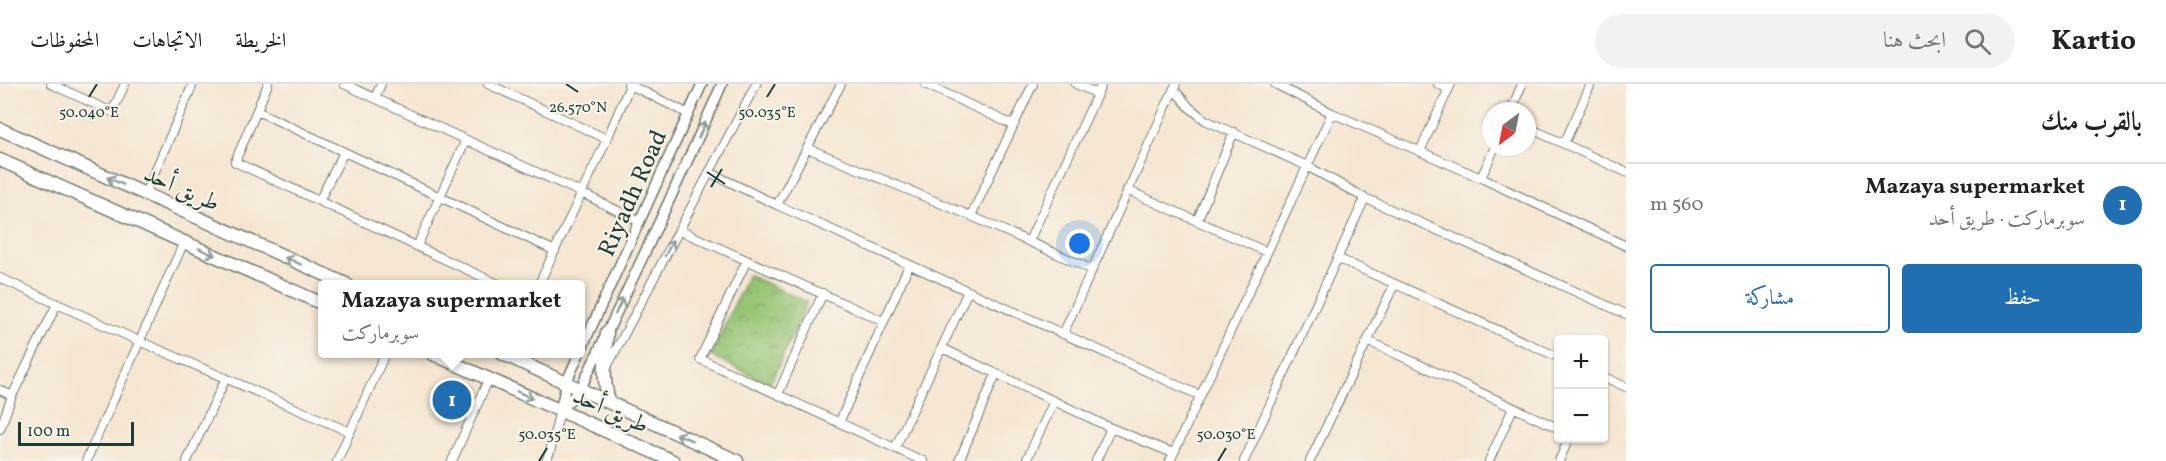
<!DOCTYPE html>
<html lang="ar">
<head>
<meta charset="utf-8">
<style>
	:root { --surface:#fff; --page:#f2f2f2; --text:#222; --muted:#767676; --line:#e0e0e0; --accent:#1f6fb2 }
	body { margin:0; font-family:Vollkorn,Amiri,serif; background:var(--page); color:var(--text); direction:rtl }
	.controls { position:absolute; right:18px; bottom:18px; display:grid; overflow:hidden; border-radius:6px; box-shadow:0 2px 4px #0004 }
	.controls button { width:54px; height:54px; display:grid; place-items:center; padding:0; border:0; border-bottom:2px solid var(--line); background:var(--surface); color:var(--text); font:30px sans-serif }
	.compass { position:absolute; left:1482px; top:18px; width:54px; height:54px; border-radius:50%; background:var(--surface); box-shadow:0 2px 4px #0004; rotate:212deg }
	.scale { position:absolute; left:18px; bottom:15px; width:116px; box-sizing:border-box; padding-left:6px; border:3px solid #1f3d34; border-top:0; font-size:16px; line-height:21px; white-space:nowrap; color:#1f3d34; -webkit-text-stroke:4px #f7f3e8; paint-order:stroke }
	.you { position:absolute; left:1080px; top:160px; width:21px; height:21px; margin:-15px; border:4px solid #fff; border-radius:50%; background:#1a73e8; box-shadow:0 0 0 9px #1a73e833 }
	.badge { display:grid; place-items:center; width:39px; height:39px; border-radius:50%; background:var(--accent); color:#fff; font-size:20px; font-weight:700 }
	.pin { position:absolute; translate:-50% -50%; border:3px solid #fff; box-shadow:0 2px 6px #0006 }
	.popup { position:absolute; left:318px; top:196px; width:267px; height:78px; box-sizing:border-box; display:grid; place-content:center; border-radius:6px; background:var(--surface); filter:drop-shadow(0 2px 4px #0005); font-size:20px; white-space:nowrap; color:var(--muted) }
	.popup b { font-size:22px; color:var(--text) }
	.popup::after { content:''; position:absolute; left:50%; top:100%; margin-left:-12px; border:12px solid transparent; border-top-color:var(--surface) }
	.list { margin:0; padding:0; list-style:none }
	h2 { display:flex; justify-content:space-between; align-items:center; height:78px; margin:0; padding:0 24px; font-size:26px }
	h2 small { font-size:20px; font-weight:400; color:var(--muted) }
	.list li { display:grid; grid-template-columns:39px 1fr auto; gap:18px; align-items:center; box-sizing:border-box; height:84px; padding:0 24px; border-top:2px solid var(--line) }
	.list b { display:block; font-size:22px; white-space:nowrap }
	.list p { margin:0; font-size:20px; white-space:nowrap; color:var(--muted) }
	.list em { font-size:20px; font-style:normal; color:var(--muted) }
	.actions { display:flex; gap:12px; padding:18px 24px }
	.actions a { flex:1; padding:14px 0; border:2px solid var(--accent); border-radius:6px; text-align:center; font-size:21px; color:var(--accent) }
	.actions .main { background:var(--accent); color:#fff }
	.icon { flex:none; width:33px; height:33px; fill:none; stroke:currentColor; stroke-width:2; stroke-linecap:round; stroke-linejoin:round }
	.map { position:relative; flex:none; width:1626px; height:377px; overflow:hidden; direction:ltr }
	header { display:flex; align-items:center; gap:36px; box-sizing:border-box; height:84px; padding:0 30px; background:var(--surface); border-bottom:2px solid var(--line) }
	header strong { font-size:28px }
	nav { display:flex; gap:33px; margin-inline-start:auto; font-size:21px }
	.search { width:420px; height:54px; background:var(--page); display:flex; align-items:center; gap:15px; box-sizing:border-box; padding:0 21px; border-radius:33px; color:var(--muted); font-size:22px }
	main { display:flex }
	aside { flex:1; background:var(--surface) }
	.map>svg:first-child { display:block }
	.park { fill:url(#park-crowns); stroke:#5a8053; stroke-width:1.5 }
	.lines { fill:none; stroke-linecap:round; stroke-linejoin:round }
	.minor-casing { stroke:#6a786b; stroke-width:10 }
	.tertiary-casing { stroke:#6a786b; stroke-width:12 }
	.primary-casing { stroke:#6a786b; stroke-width:15 }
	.minor { stroke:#fff; stroke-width:8 }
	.tertiary { stroke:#fff; stroke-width:9 }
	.primary { stroke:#fff; stroke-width:12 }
	.oneway { stroke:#8f9e9a }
	.ticks { fill:none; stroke:#1f3d34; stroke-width:2 }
	.labels { text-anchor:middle; stroke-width:4.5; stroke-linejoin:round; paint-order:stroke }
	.street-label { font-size:24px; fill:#1f3d34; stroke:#f7f3e8 }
	.ticks-label { font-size:15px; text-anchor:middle; fill:#1f3d34; stroke:#f7f3e8; stroke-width:4.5; stroke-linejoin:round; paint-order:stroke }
</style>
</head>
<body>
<header>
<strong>Kartio</strong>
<div class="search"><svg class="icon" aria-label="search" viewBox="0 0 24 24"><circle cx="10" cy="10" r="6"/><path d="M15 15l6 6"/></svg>ابحث هنا</div>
<nav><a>الخريطة</a><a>الاتجاهات</a><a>المحفوظات</a></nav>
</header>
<main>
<aside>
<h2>بالقرب منك<small></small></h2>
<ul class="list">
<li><span class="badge">1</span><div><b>Mazaya supermarket</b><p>سوبرماركت · طريق أحد</p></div><em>560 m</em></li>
</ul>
<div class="actions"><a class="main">حفظ</a><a>مشاركة</a></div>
</aside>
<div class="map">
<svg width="1626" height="377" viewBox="0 0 1626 377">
	<defs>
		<pattern id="park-crowns" width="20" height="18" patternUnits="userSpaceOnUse" patternTransform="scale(1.5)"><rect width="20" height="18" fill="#95c472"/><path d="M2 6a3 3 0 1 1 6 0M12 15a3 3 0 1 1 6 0" fill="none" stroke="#79a05e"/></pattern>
	</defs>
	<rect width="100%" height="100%" fill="#f7f3e8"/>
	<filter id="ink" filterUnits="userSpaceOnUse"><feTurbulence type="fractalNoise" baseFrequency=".0167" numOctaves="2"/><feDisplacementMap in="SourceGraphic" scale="12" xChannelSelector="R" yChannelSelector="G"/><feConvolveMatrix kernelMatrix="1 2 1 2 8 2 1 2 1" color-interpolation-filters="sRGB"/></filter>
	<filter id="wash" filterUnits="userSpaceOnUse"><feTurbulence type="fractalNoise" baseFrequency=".008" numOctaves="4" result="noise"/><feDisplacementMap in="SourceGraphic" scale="24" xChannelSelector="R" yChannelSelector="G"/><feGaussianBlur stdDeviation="1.35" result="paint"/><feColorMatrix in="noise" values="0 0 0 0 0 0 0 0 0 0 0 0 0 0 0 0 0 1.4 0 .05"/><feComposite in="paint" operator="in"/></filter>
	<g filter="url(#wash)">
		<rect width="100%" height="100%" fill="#f5e6d1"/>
		<path class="park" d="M 748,191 L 807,218 L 770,300 L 711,272 Z"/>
	</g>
	<g filter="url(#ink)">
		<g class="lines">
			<g class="minor-casing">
				<path id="minor" d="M 51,0 L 112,28 L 125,0
					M 268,0 L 235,78 L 498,200
					M 344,0 L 582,109 L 640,138
					M 488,0 L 607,55 L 630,1
					M 628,0 L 689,30
					M 925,0 L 1013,41
					M 1076,0 L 1098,10
					M 1275,0 L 1332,29 L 1481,94 L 1626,162
					M 1438,0 L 1449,5
					M 1174,5 L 1189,23 L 1205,36 L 1307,82 L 1365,114 L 1626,230
					M 375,14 L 381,0
					M 257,27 L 555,167
					M 1511,27 L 1522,0
					M 1527,43 L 1626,88
					M 1564,60 L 1591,0
					M 807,64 L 971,132 L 1091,185
					M 1420,67 L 1451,0
					M 709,88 L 777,121 L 1199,311
					M 1481,94 L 1495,63
					M 1127,106 L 1267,168
					M 145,110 L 193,0
					M 319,117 L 344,68
					M 777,121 L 841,0
					M 971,132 L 1033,0
					M 1197,137 L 1234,48
					M 679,146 L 883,237
					M 1029,157 L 1102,0
					M 417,162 L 466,56
					M 1337,174 L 1558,273
					M 747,176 L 700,275 L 923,377
					M 0,194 L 139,257 L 350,348
					M 539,200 L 607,55
					M 1063,250 L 1176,0
					M 1368,257 L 1558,344
					M 942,264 L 1111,344 L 1173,369
					M 607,283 L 756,0
					M 1604,293 L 1626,303
					M 0,306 L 12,312
					M 778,310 L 823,209
					M 839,339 L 909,181
					M 0,345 L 12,312 L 57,220
					M 895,364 L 968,207
					M 86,377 L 184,158
					M 187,377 L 226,294
					M 337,377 L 385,270
					M 452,377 L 489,294
					M 546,377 L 550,368 L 560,326
					M 959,377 L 996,290
					M 1026,377 L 1054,317
					M 1096,377 L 1111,344
					M 1170,377 L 1332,29
					M 1244,377 L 1365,114
					M 1310,377 L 1394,201
					M 1489,377 L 1513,324
					M 1559,377 L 1569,354"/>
			</g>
			<g class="tertiary-casing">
				<path id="tertiary" d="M 581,266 L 702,0
					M 560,326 L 580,306 C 628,204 677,103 722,0
					M 560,326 L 567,297 L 579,270"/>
			</g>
			<g class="primary-casing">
				<path id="primary" d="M 0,45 L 346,200
					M 0,76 L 323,220
					M 607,248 C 606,272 601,296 610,319
					M 433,270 L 673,377
					M 503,270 L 737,377"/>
			</g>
			<use href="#minor" class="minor"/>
			<use href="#tertiary" class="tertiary"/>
			<use href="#primary" class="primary"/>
		</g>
		<defs><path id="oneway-shaft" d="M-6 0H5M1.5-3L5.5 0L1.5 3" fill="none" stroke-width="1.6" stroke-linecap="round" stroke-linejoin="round" transform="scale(1.5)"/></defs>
		<g class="oneway">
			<use href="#oneway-shaft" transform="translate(702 46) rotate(-66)"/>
			<use href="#oneway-shaft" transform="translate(115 97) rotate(-156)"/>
			<use href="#oneway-shaft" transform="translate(669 164) rotate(-62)"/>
			<use href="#oneway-shaft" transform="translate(207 168) rotate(24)"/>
			<use href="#oneway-shaft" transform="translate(293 177) rotate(-156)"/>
			<use href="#oneway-shaft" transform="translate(619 222) rotate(-65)"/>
			<use href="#oneway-shaft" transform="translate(525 311) rotate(24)"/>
			<use href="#oneway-shaft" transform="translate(684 353) rotate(-156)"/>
		</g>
	</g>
	<path class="ticks" d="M 566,0 L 578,8M 89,13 L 97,0M 767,13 L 775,0M 707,88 L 725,100M 711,103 L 722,85M 539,377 L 547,364M 1218,377 L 1226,364"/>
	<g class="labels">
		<g class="street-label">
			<text transform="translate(182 104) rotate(24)" y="8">طريق أحد</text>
			<text transform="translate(632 109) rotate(-66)" y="8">Riyadh Road</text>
			<text transform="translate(611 326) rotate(24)" y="8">طريق أحد</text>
		</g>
	</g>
	<g class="ticks-label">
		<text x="578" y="28">26.570°N</text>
		<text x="89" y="33">50.040°E</text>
		<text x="767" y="33">50.035°E</text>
		<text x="547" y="355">50.035°E</text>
		<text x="1226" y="355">50.030°E</text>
	</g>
</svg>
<div class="controls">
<button>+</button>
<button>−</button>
</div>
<svg class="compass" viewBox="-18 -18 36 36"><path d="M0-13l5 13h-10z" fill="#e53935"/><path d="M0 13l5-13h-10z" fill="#767676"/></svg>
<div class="scale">100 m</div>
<div class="you"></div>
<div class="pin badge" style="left:452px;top:316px">1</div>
<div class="popup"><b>Mazaya supermarket</b>سوبرماركت</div>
</div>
</main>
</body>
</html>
